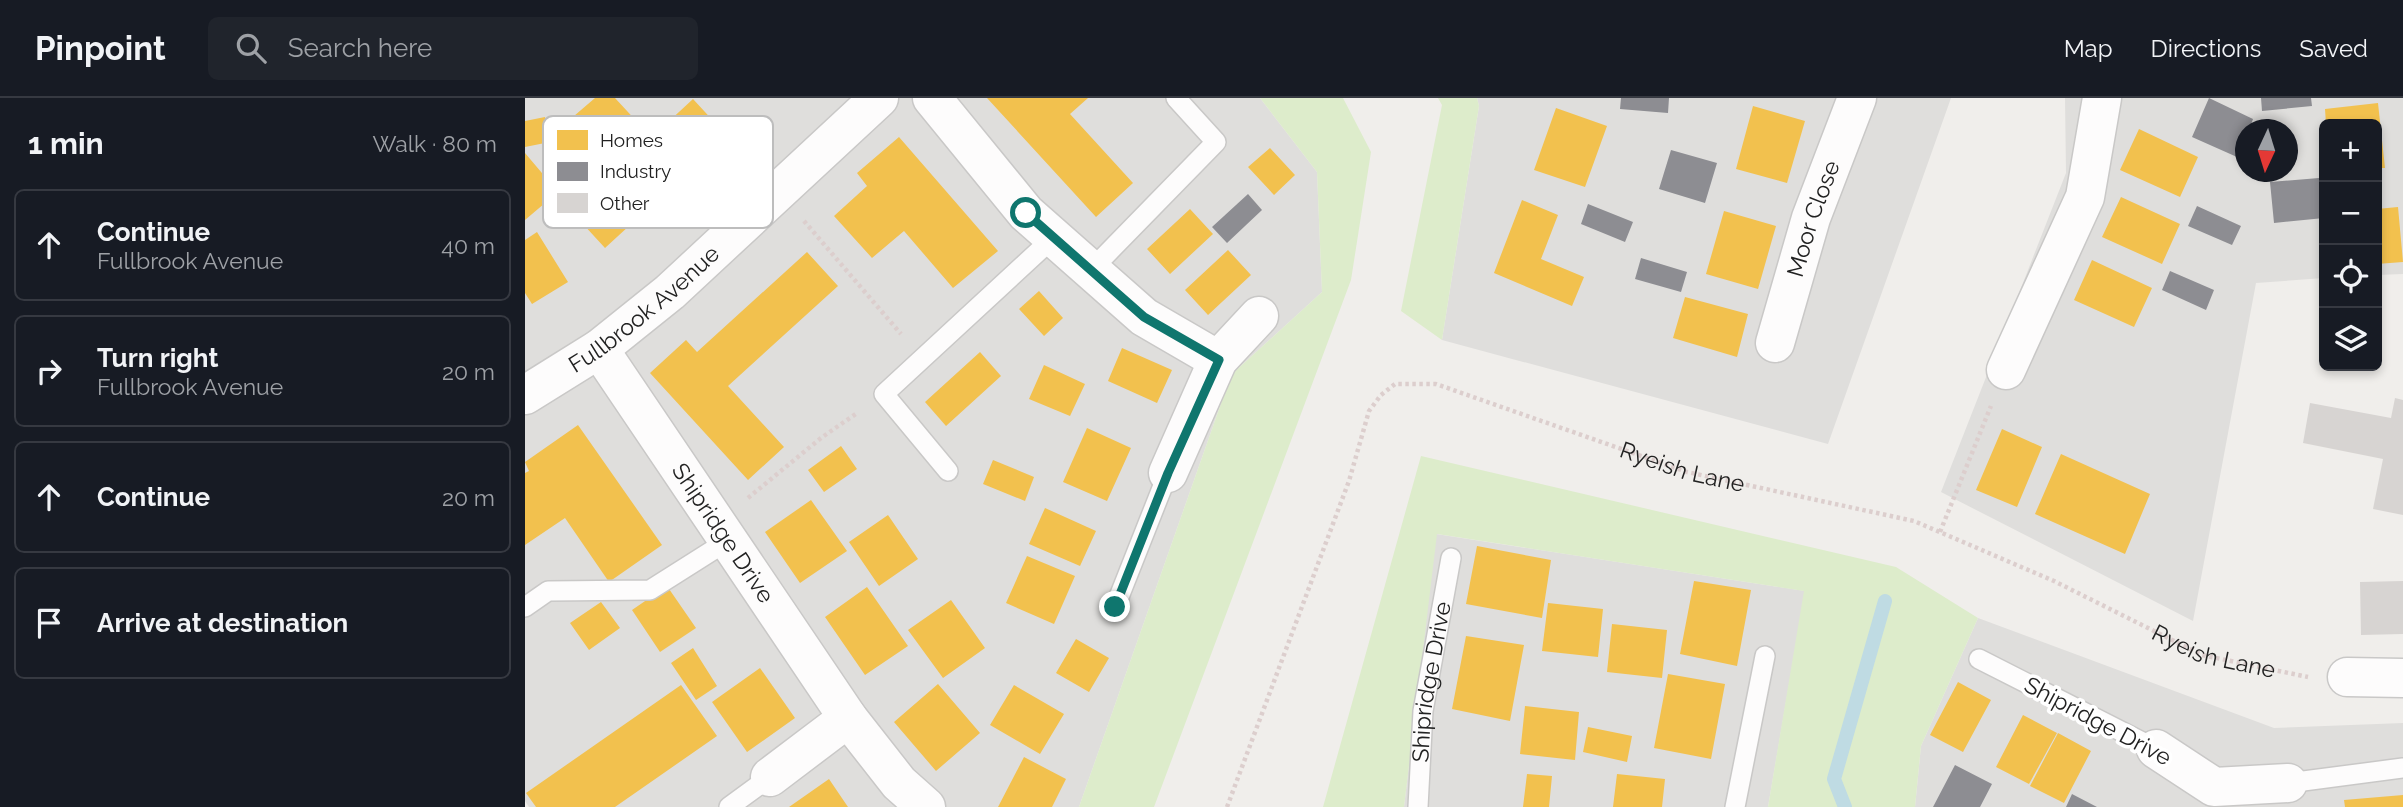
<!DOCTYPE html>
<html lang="en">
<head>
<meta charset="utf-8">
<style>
	:root { --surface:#171b24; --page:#20242c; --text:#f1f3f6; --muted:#9ea1a6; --line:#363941 }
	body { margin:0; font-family:Raleway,sans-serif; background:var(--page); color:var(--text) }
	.controls { position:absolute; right:21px; top:21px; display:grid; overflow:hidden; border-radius:10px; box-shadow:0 4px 10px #0003 }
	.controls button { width:63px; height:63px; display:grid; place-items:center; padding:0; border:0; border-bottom:2px solid var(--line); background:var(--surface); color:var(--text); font:35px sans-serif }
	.compass { position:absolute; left:1710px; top:21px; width:63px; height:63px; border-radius:50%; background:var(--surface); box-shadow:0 4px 10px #0003; rotate:184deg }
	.stop { position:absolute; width:21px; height:21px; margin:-16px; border:5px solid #0f766e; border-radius:50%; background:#fff }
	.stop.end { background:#0f766e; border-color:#fff; box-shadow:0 2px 7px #0008 }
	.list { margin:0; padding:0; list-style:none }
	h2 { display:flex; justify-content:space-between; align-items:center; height:91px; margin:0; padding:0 28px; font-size:30px }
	h2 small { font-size:23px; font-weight:400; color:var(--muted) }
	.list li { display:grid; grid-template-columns:46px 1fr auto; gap:21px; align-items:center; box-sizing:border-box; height:112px; margin:0 14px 14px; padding:0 14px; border:2px solid var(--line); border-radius:10px }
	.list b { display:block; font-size:26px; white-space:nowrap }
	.list p { margin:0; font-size:23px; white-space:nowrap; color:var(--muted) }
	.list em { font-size:23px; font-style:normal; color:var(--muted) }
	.icon { flex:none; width:38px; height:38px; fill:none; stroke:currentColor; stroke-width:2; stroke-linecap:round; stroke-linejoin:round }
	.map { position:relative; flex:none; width:1878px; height:709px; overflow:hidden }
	header { display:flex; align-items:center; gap:42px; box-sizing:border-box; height:98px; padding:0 35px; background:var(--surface); border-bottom:2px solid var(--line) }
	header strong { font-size:33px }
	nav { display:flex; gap:38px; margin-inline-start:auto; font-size:24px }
	.search { width:490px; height:63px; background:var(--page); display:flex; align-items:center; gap:18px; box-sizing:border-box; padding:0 24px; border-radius:10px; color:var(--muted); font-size:26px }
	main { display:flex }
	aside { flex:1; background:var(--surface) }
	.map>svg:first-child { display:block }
	.residential { fill:#dfdedc; fill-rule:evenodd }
	.grass { fill:#ddeccb }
	.homes { fill:#f2c14e }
	.industry { fill:#8d8d92 }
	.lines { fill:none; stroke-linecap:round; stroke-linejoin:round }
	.stream { stroke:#bfdbe3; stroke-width:14 }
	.building { fill:#d7d4d2 }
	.service-casing { stroke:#c9c8c7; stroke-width:22 }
	.minor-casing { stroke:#c9c8c7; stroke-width:41 }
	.path { stroke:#dccecd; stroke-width:4.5; stroke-dasharray:3.5 3.5; stroke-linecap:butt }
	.service { stroke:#fdfcfc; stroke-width:19 }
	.minor { stroke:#fdfcfc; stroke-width:38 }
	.route { stroke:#0f766e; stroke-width:9 }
	.labels { text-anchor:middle; stroke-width:7; stroke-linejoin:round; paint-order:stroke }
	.street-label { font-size:23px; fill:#222; stroke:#fff }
	.key { fill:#fff; stroke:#bdbdbd; stroke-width:2 }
	.key-label { font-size:19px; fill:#222 }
</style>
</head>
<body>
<header>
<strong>Pinpoint</strong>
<div class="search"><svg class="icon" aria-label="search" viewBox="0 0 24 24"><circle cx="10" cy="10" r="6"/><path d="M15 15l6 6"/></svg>Search here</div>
<nav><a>Map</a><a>Directions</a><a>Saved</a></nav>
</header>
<main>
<aside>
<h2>1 min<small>Walk · 80 m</small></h2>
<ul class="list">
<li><svg class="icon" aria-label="ahead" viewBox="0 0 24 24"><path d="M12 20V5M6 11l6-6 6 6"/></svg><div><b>Continue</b><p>Fullbrook Avenue</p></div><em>40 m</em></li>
<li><svg class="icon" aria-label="right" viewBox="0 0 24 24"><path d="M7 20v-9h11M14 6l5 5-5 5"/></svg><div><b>Turn right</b><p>Fullbrook Avenue</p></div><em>20 m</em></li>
<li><svg class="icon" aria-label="ahead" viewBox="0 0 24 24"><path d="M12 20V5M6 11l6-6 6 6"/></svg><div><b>Continue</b></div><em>20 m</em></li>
<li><svg class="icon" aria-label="arrive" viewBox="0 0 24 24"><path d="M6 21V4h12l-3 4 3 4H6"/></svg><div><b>Arrive at destination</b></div></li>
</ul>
</aside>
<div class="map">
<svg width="1878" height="709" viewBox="0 0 1878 709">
	<rect width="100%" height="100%" fill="#f0eeeb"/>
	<path class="residential" d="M 0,0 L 735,0 L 792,74 L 797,194 L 706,277 L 554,709 L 4,709 L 0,703 Z
		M 952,0 L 1426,0 L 1303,346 L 917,242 L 954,8 Z
		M 1540,0 L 1878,0 L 1878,176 L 1852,177 L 1852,26 L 1799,26 L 1799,180 L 1731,185 L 1668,523 L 1416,394 L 1541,75 ZM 1720,32 L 1762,32 L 1762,74 L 1720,74 Z
		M 911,436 L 1280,493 L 1243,709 L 879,709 Z
		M 1453,520 L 1749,630 L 1878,625 L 1878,709 L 1390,709 L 1396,648 Z"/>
	<path class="grass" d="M 735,0 L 818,0 L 846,54 L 826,182 L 629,709 L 554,709 L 706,277 L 797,194 L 792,74 Z
		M 913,0 L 952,0 L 954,8 L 917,242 L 876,213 L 917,7 Z
		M 896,358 L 1371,469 L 1453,520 L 1396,648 L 1390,709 L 1243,709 L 1279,493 L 912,436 L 879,709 L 798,709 Z"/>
	<path class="homes" d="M 70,0 L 90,0 L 115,27 L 83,56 L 49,18 Z
		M 462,0 L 563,0 L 545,16 L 608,85 L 571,119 Z
		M 168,1 L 204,40 L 163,78 L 127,39 Z
		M 1853,5 L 1860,70 L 1852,70 L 1852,26 L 1801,26 L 1800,11 Z
		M 1228,8 L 1280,23 L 1262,85 L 1211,71 Z
		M 1031,10 L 1082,28 L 1060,89 L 1009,72 Z
		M 20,19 L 25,44 L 0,49 L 0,23 Z
		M 1614,31 L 1673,59 L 1655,99 L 1595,72 Z
		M 374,39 L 473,153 L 428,190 L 379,133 L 347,160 L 309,118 L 342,88 L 332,75 Z
		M 745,50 L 770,77 L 749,97 L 723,69 Z
		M 0,55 L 33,94 L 0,122 Z
		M 95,69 L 129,105 L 80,150 L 46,113 Z
		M 1596,99 L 1655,126 L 1637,166 L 1577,139 Z
		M 997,102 L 1033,117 L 1016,161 L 1059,179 L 1047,208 L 969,175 Z
		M 1873,109 L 1878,164 L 1852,166 L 1852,111 Z
		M 665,111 L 688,136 L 645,176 L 622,151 Z
		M 1199,113 L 1251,128 L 1233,191 L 1181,176 Z
		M 12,134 L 43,184 L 7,206 L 0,195 L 0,142 Z
		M 703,152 L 726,177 L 683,217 L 660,192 Z
		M 282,154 L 313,188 L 203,288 L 259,349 L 223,382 L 125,275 L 161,242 L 172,254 Z
		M 1567,162 L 1627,190 L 1609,229 L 1549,202 Z
		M 514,193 L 538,220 L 519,238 L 494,211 Z
		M 1160,199 L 1223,216 L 1212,259 L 1148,240 Z
		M 597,250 L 647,272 L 632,305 L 583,283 Z
		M 455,254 L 476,278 L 421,328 L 400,304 Z
		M 519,267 L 560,286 L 545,318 L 504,301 Z
		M 53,327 L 137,447 L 84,484 L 40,420 L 0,447 L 0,375 L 4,373 L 0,364 Z
		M 562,330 L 606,350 L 582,403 L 538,384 Z
		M 1477,331 L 1517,349 L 1492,409 L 1451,392 Z
		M 316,348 L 332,371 L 299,394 L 283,372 Z
		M 1536,356 L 1625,396 L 1600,456 L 1510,416 Z
		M 468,362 L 509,379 L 500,403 L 458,386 Z
		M 286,402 L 322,453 L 275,485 L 240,434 Z
		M 520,410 L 571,433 L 555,468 L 504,446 Z
		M 363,417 L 393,461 L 354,488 L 324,444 Z
		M 952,448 L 1026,462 L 1017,520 L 941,506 Z
		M 502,458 L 550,478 L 529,526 L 481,505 Z
		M 1169,483 L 1226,492 L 1212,568 L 1155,556 Z
		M 142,488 L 171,530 L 135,554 L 107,512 Z
		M 342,489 L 383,548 L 340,577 L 300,519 Z
		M 426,502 L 460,550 L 418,580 L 383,532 Z
		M 76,504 L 95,530 L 64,552 L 45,525 Z
		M 1023,505 L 1078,511 L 1073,559 L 1017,553 Z
		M 1087,526 L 1142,532 L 1137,580 L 1082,574 Z
		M 941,538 L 999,547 L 985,623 L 927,611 Z
		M 551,541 L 584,560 L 564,594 L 531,575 Z
		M 168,550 L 192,588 L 171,602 L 146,565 Z
		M 235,570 L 270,620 L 222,654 L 187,604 Z
		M 1143,576 L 1200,586 L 1186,661 L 1129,650 Z
		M 1433,584 L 1466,602 L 1438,654 L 1405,637 Z
		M 413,586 L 455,635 L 411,673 L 369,624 Z
		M 156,587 L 192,638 L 90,709 L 11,709 L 1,695 Z
		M 489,587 L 539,616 L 515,656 L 465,627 Z
		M 1000,608 L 1054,614 L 1050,662 L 995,656 Z
		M 1498,617 L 1532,635 L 1504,686 L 1471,669 Z
		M 1063,629 L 1107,638 L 1102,664 L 1058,654 Z
		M 1533,635 L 1566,653 L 1539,705 L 1505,688 Z
		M 499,659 L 541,681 L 527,709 L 473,709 Z
		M 1002,676 L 1027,678 L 1024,709 L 998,709 Z
		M 1092,676 L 1140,681 L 1137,709 L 1088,709 Z
		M 304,681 L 323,709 L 264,709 Z
		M 1878,697 L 1878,709 L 1820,709 L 1819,702 Z"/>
	<path class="industry" d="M 1096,0 L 1144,0 L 1143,15 L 1095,11 Z
		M 1684,0 L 1728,21 L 1724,32 L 1720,32 L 1720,40 L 1712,59 L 1667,39 Z
		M 1736,0 L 1786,0 L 1787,8 L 1737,13 Z
		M 1146,52 L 1192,65 L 1180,105 L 1134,91 Z
		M 1794,80 L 1799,120 L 1749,125 L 1745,84 Z
		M 723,96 L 737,112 L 702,145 L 687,129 Z
		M 1063,106 L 1108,124 L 1100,144 L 1056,126 Z
		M 1672,108 L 1716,128 L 1707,147 L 1663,128 Z
		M 1116,160 L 1162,174 L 1156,194 L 1110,181 Z
		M 1645,173 L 1689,192 L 1681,212 L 1637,192 Z
		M 1430,667 L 1467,686 L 1455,709 L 1408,709 Z
		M 1547,696 L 1572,709 L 1541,709 Z"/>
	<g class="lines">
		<path class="stream" d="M 1320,709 L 1309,681 L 1360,503"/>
	</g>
	<path class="building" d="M 1870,300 L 1878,302 L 1878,417 L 1848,411 L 1858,361 L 1778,345 L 1785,305 L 1866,320 Z
		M 1878,483 L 1878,536 L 1836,537 L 1835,484 Z"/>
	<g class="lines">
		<g class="service-casing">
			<g id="service">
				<path d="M 566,172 L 691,44 L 651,0"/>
				<path d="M 423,373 L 359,296 L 529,139"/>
				<path d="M 0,509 L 23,493 L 125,492 L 204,442"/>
				<path d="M 590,509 L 643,375"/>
				<path d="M 1454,561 L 1631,651"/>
				<path d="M 1763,685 L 1878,670"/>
				<path d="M 204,709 L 245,679"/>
				<path id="s2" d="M 893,709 L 898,613 L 926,460"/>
				<path d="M 1210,709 L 1240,558"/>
			</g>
		</g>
		<g class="minor-casing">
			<g id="minor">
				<path d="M 407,0 L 501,115 L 619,219 L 693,262"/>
				<path id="s3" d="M 1250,245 L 1286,120 L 1332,0"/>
				<path id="s4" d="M 74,251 L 323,620 L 374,685 L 401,709"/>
				<path d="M 1481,272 L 1560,99 L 1577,0"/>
				<path id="s5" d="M 0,297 L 74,251 L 145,194 L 354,0"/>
				<path d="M 643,375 L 693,262 L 734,218"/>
				<path d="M 1822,579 L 1878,580"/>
				<path d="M 1631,651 L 1689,689 L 1763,685"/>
				<path d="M 245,679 L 323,620"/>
			</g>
		</g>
		<g class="path">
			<path d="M 279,123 L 376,236"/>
			<path d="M 223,400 L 296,340 L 332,315"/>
			<path d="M 1415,434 L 1466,308"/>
			<path id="s1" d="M 702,709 L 824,383 L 844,313 L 856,297 L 870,286 L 911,286 L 1162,374 L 1389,423 L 1529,483 L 1677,557 L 1783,579"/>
		</g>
		<use href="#service" class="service"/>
		<use href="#minor" class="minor"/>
	</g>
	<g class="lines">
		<path class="route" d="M 501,115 L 619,219 L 694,262 L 643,375 L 590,509"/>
	</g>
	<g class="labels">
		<g class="street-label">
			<text dy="8" stroke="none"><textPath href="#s3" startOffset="130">Moor Close</textPath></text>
			<text dy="8" stroke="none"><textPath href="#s5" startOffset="147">Fullbrook Avenue</textPath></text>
			<text dy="8" stroke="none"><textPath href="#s1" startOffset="760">Ryeish Lane</textPath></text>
			<text dy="8" stroke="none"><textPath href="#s4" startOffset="222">Shipridge Drive</textPath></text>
			<text dy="8" stroke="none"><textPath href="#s1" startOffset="1326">Ryeish Lane</textPath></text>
			<text dy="8" stroke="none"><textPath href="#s2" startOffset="126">Shipridge Drive</textPath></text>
			<text transform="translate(1573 623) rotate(28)" y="8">Shipridge Drive</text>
		</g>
	</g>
	<rect x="18" y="18" width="230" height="112" rx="10" class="key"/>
	<rect x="32" y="32" width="31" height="20" fill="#f2c14e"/>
	<rect x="32" y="64" width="31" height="19" fill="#8d8d92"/>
	<rect x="32" y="95" width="31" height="20" fill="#d7d4d2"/>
	<g class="key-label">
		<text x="75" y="49">Homes</text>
		<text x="75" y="80">Industry</text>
		<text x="75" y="112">Other</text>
	</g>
</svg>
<div class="controls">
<button>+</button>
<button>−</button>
<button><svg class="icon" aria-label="locate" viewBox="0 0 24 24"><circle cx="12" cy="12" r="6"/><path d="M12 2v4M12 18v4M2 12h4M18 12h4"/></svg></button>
<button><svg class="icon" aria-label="layers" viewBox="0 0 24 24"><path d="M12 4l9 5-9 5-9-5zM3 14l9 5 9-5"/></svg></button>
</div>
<svg class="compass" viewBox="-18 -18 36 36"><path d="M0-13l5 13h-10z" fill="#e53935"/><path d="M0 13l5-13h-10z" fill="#9ea1a6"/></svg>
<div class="stop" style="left:501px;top:115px"></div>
<div class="stop end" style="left:590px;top:509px"></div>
</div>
</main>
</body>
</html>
